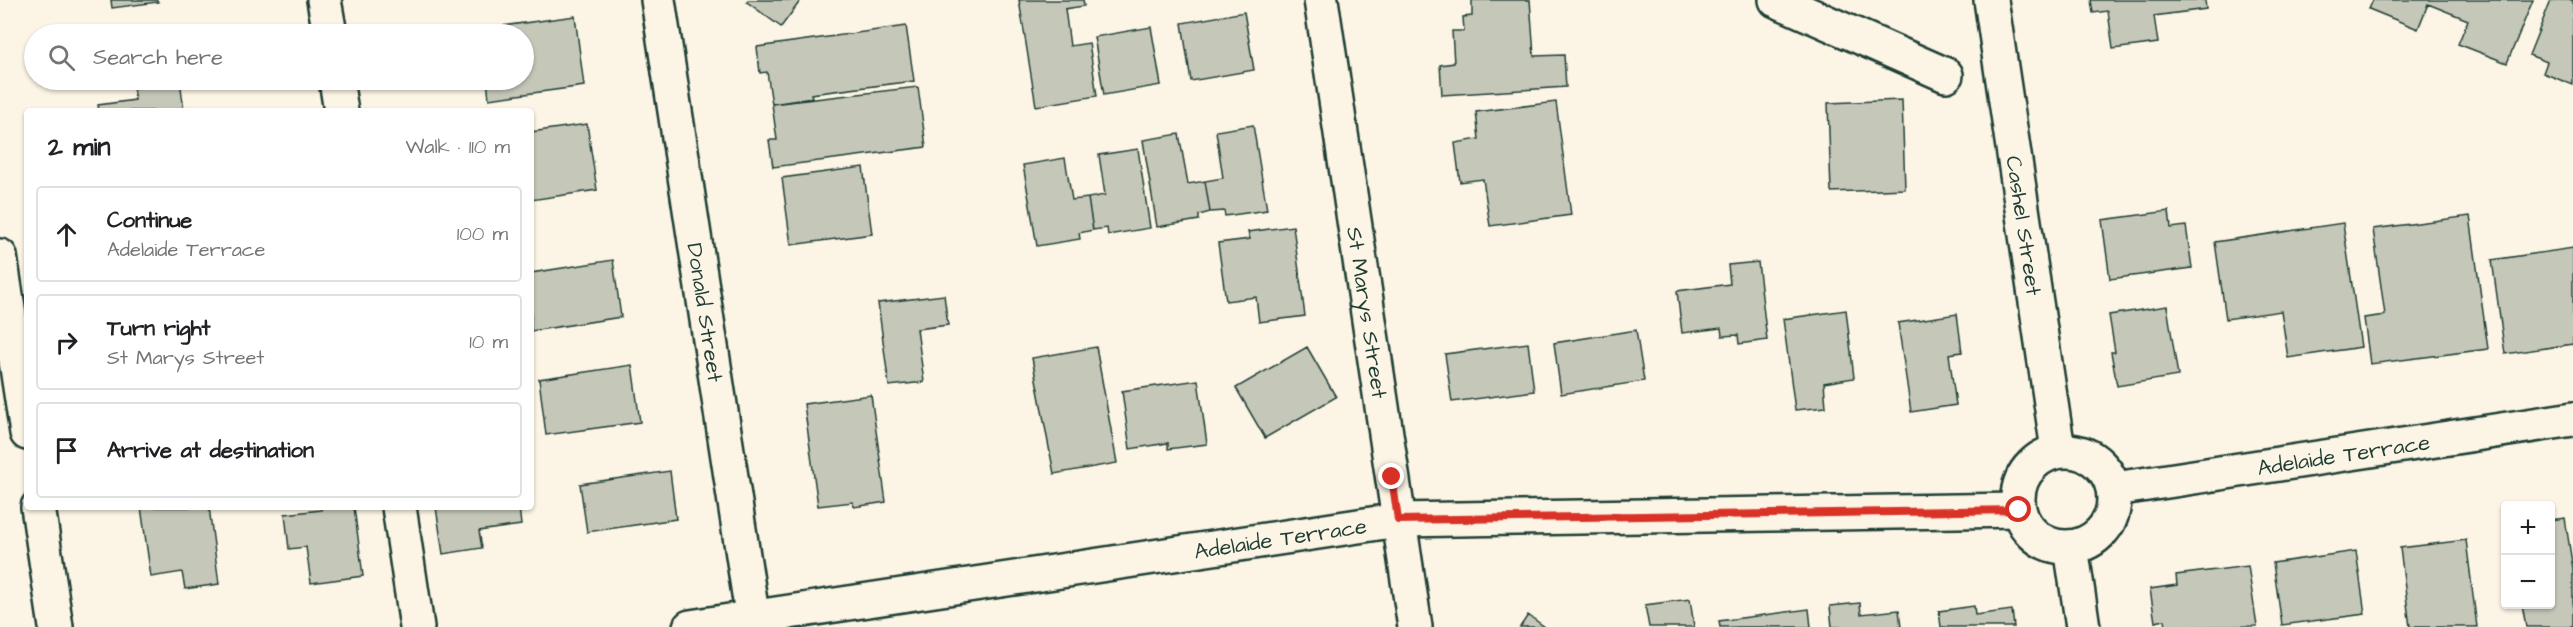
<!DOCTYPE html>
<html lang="en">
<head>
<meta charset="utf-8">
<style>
	:root { --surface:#fff; --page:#f2f2f2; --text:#202124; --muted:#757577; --line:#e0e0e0 }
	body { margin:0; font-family:"Architects Daughter",sans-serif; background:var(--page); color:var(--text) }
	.controls { position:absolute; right:18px; bottom:18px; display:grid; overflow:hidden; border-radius:6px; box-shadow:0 2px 4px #0004 }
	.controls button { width:54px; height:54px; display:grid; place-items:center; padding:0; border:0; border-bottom:2px solid var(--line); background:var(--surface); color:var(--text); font:30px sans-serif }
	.stop { position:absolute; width:18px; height:18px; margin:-14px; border:4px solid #d93025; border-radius:50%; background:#fff }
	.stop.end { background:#d93025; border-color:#fff; box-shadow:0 2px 6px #0008 }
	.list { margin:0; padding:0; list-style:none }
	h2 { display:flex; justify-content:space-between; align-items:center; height:78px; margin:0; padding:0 24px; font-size:26px }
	h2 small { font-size:20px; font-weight:400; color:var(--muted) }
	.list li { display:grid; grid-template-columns:39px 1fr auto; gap:18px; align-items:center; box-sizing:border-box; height:96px; margin:0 12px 12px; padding:0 12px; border:2px solid var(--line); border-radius:6px }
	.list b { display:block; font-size:22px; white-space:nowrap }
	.list p { margin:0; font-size:20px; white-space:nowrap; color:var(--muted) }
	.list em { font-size:20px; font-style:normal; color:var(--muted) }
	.icon { flex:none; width:33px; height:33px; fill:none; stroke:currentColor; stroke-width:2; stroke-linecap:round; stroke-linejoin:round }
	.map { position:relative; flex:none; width:2573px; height:627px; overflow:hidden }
	.search { position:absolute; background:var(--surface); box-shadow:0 2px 4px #0004; left:24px; top:24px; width:510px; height:66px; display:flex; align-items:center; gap:15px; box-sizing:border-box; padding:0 21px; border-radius:33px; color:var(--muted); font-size:22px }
	.panel { position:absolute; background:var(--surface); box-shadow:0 2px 4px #0004; left:24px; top:108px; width:510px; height:402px; border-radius:6px }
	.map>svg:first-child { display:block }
	.building { fill:#c5c7b9; stroke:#1f3d34; stroke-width:1.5 }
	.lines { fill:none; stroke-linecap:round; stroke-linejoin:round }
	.minor-casing { stroke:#1f3d34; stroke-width:38 }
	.minor { stroke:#fcf5e5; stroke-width:33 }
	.route { stroke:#d93025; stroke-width:8 }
	.labels { text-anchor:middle; stroke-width:6; stroke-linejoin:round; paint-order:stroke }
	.street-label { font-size:22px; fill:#1f3d34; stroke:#fcf5e5 }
</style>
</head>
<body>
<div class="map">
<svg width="2573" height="627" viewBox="0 0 2573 627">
	<rect width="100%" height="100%" fill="#fcf5e5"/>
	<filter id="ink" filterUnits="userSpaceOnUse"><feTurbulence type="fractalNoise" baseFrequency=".0167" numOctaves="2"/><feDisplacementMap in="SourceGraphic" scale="12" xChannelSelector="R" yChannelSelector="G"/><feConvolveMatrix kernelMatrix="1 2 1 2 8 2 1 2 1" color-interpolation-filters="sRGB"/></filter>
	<g filter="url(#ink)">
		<path class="building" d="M 111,0 L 157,0 L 158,2 L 112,8 Z
			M 748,0 L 801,0 L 781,27 L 747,2 Z
			M 1019,0 L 1083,0 L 1084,6 L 1065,9 L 1070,46 L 1089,43 L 1097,96 L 1036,106 Z
			M 1472,0 L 1530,0 L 1534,56 L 1564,55 L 1566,87 L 1442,95 L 1440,65 L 1454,63 L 1452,31 L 1464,31 L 1463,17 L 1472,16 Z
			M 2091,0 L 2205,0 L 2206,9 L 2154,16 L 2158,43 L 2113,49 L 2108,11 L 2093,13 Z
			M 2373,0 L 2533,0 L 2507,63 L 2458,44 L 2468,20 L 2428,4 L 2418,29 L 2369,9 Z
			M 2551,0 L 2573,0 L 2573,85 L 2543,73 L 2547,62 L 2529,55 Z
			M 1244,12 L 1254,70 L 1191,81 L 1182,23 Z
			M 575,16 L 584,86 L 489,99 L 487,80 L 524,80 L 524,34 L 480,34 L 480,29 Z
			M 906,26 L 914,81 L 811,94 L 812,98 L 772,104 L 767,72 L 760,73 L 757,47 Z
			M 1151,27 L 1161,85 L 1104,95 L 1094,37 Z
			M 132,80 L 180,80 L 184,111 L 99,111 L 98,105 L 135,100 Z
			M 918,87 L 926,147 L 773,167 L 769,140 L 777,140 L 772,104 Z
			M 1902,100 L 1905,189 L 1831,192 L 1828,103 Z
			M 1556,102 L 1571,215 L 1490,226 L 1483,179 L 1460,182 L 1455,143 L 1479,139 L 1476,112 Z
			M 587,124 L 597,190 L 531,200 L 531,132 Z
			M 1253,125 L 1267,210 L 1225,216 L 1224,211 L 1210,212 L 1205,181 L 1223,178 L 1216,131 Z
			M 1179,134 L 1188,184 L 1205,181 L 1210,212 L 1199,215 L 1199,220 L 1157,227 L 1143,140 Z
			M 1138,149 L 1150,228 L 1108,235 L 1107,228 L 1093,230 L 1088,198 L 1105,195 L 1099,155 Z
			M 1065,158 L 1072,200 L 1088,198 L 1093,230 L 1079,233 L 1080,239 L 1037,246 L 1023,165 Z
			M 863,167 L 872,234 L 791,245 L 782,178 Z
			M 2169,211 L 2171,228 L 2186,226 L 2192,268 L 2110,279 L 2102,220 Z
			M 2470,216 L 2488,349 L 2370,364 L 2364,318 L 2385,315 L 2373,229 Z
			M 2343,223 L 2361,347 L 2288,358 L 2281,311 L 2226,319 L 2215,242 Z
			M 1293,226 L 1305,316 L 1259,322 L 1256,297 L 1226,301 L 1218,243 L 1250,239 L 1248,232 Z
			M 2573,248 L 2573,344 L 2505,354 L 2492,260 Z
			M 613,260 L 621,317 L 531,331 L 531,273 Z
			M 1758,262 L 1767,340 L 1739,344 L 1738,335 L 1722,336 L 1721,328 L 1682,333 L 1677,291 L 1730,284 L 1728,265 Z
			M 944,295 L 948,325 L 917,329 L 924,382 L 889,386 L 878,303 Z
			M 2167,306 L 2178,376 L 2117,386 L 2111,352 L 2115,352 L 2109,315 Z
			M 1846,310 L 1854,378 L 1824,383 L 1826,407 L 1795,410 L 1783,319 Z
			M 1957,314 L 1962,352 L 1949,354 L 1956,405 L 1911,412 L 1898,323 Z
			M 1636,330 L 1644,381 L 1561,394 L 1554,343 Z
			M 1528,343 L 1534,391 L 1452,402 L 1445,354 Z
			M 1096,347 L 1117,463 L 1054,474 L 1032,358 Z
			M 1307,347 L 1336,397 L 1265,438 L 1236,388 Z
			M 632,365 L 640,422 L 546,435 L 539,379 Z
			M 1198,380 L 1207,444 L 1168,449 L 1168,443 L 1130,449 L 1122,391 Z
			M 871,395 L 886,502 L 854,507 L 853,502 L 818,506 L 804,404 Z
			M 670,471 L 676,519 L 587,532 L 580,484 Z
			M 141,507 L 209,507 L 219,584 L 185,589 L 182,572 L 151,577 Z
			M 321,507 L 354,507 L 363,576 L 311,583 L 306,547 L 289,549 L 285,514 L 321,510 Z
			M 436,507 L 519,507 L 521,525 L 479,531 L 482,548 L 443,554 Z
			M 2565,518 L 2573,569 L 2573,627 L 2526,627 L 2522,604 L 2550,604 L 2550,520 Z
			M 2466,540 L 2477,627 L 2410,627 L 2400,548 Z
			M 2356,551 L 2365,614 L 2282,625 L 2273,563 Z
			M 2248,566 L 2257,626 L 2166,627 L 2165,620 L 2155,622 L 2150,589 L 2177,585 L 2176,575 Z
			M 1690,599 L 1694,627 L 1649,627 L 1645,605 Z
			M 1860,603 L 1861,614 L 1899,610 L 1901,627 L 1832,627 L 1830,606 Z
			M 1974,606 L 1975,615 L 2012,610 L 2014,627 L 1941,627 L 1939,611 Z
			M 1809,609 L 1811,627 L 1720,627 L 1719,621 Z
			M 1528,615 L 1545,627 L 1520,627 Z"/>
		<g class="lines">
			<g class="minor-casing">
				<g id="minor">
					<path d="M 324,0 L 330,34"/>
					<path id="s1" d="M 658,0 L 754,627"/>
					<path id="s2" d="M 1321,0 L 1415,627"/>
					<path d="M 1776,0 L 1946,75"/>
					<path id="s3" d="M 1991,0 L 2058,450"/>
					<path d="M 336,80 L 341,111"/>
					<path d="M 0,256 L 27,433"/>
					<circle cx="2066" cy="499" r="48"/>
					<path id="s4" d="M 2115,489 L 2573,419"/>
					<path d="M 38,507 L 56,627"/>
					<path d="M 399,507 L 417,627"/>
					<path d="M 2071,547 L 2083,627"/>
					<path id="s5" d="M 690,627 L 1398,520 L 2019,510"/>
				</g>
			</g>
			<use href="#minor" class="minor"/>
		</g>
	</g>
	<g class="lines" filter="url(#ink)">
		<path class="route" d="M 1392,477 L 1398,520 L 2019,510"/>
	</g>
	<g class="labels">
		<g class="street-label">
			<text dy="8" stroke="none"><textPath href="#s3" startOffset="228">Cashel Street</textPath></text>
			<text dy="8" stroke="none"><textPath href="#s1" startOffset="316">Donald Street</textPath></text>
			<text dy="8" stroke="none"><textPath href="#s2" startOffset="316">St Marys Street</textPath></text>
			<text dy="8" stroke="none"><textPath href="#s4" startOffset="231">Adelaide Terrace</textPath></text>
			<text dy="8" stroke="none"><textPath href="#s5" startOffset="597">Adelaide Terrace</textPath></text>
		</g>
	</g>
</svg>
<div class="controls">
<button>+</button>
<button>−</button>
</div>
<div class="stop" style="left:2019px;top:510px"></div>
<div class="stop end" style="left:1392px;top:477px"></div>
<div class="search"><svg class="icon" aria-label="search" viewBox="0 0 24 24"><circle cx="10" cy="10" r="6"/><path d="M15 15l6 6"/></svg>Search here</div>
<section class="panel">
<h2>2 min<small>Walk · 110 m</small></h2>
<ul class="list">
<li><svg class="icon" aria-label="ahead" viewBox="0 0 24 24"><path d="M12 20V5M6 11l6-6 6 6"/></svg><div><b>Continue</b><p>Adelaide Terrace</p></div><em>100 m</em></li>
<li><svg class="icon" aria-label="right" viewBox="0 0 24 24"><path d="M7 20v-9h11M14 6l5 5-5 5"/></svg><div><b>Turn right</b><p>St Marys Street</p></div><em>10 m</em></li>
<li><svg class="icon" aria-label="arrive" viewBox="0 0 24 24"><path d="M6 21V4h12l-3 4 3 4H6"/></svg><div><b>Arrive at destination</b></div></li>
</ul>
</section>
</div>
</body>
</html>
